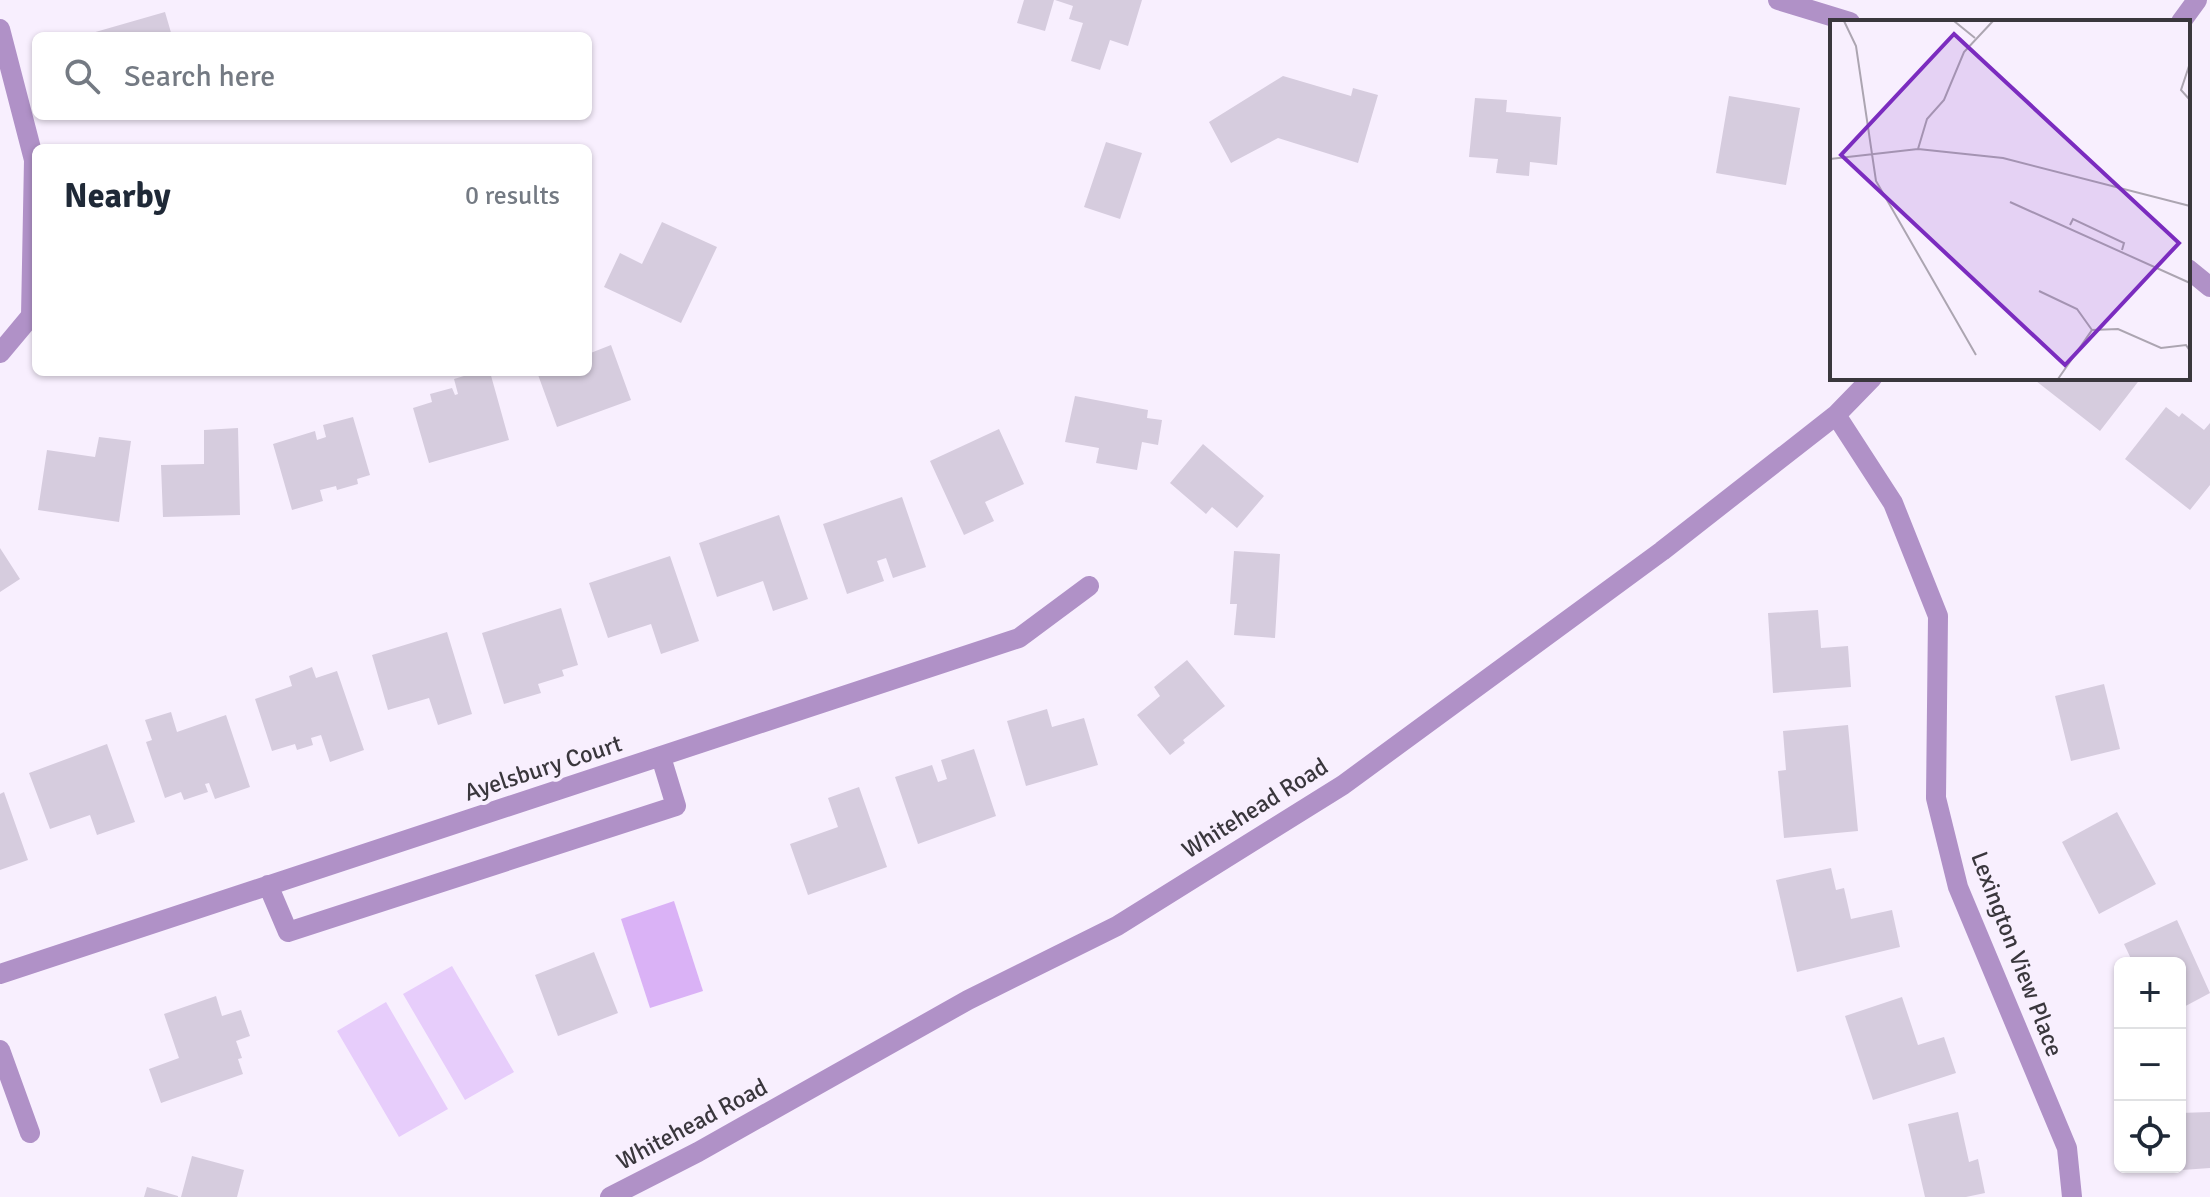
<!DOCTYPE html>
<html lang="en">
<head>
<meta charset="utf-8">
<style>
	:root { --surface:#fff; --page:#f6f6f7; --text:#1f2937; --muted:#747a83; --line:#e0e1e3 }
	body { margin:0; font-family:Signika,sans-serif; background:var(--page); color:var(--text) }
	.controls { position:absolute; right:24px; bottom:24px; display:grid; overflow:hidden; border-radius:12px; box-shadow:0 2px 6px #0004 }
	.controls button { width:72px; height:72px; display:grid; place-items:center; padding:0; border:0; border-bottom:2px solid var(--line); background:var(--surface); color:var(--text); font:40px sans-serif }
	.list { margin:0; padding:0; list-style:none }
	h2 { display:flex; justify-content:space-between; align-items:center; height:104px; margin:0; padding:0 32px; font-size:34px }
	h2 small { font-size:26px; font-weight:400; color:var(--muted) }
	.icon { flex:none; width:44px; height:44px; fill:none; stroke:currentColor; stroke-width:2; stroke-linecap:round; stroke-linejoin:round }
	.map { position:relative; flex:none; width:2210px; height:1197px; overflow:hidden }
	.search { position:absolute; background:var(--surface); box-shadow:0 2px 6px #0004; left:32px; top:32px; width:560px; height:88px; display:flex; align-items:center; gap:20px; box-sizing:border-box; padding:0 28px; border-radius:12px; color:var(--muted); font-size:30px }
	.panel { position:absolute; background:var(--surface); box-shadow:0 2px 6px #0004; left:32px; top:144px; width:560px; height:232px; border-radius:12px }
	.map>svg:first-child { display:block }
	.green { fill:#e7cdfb }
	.water { fill:#dab2f6 }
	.building { fill:#d6ccde }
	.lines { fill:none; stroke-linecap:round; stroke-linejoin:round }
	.minor { stroke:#b091c7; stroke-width:20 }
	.labels { text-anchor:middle; stroke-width:8; stroke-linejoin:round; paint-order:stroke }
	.street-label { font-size:24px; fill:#3a373d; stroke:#f8effe }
	.inset-road { fill:none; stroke:#aca5b1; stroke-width:2 }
	.view { fill:#7b2cbf; fill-opacity:0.15; stroke:#7b2cbf; stroke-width:4 }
	.inset-edge { fill:none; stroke:#3a373d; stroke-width:4 }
</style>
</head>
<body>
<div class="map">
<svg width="2210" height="1197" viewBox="0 0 2210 1197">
	<rect width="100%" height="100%" fill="#f8effe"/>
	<path class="green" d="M 452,966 L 514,1072 L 465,1100 L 403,994 Z
		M 386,1002 L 448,1109 L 399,1137 L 337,1031 Z"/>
	<path class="water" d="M 674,901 L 703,991 L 650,1008 L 621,919 Z"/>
	<path class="building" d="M 1024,0 L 1054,0 L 1045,31 L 1017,23 Z
		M 1055,0 L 1142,0 L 1128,46 L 1110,40 L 1100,70 L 1071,61 L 1083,23 L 1069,19 L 1073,6 Z
		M 165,12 L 172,36 L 85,36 L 85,35 Z
		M 1283,76 L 1351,96 L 1353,88 L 1378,95 L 1358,163 L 1278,138 L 1231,163 L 1209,122 Z
		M 1729,96 L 1800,108 L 1786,185 L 1716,173 Z
		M 1475,98 L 1507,100 L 1506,112 L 1561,117 L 1557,165 L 1530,162 L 1529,176 L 1496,173 L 1498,159 L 1469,157 Z
		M 1106,142 L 1142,153 L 1120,219 L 1084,207 Z
		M 662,222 L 717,247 L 681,323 L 604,287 L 620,253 L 642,264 Z
		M 611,345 L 631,400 L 557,427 L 537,372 L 588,372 L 588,354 Z
		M 477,372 L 490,372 L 509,440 L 429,463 L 413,408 L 432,402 L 430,394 L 452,388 L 455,395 L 458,394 L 454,379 Z
		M 2038,378 L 2141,378 L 2100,431 L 2036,381 Z
		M 1075,396 L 1148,410 L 1147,418 L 1162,420 L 1158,445 L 1142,442 L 1137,470 L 1096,463 L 1099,448 L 1065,442 Z
		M 2166,407 L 2179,417 L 2182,413 L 2204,430 L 2210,423 L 2210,485 L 2190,510 L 2125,459 Z
		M 353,417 L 370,475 L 357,479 L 358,484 L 337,490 L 336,486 L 320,490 L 323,501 L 292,510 L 273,444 L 315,431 L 317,440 L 326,437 L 323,425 Z
		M 238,428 L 240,515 L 163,517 L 161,465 L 204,464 L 204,430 Z
		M 999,429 L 1024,484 L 985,502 L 994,521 L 964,535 L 930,461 Z
		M 99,437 L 131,441 L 119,522 L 38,510 L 47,450 L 95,457 Z
		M 1203,444 L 1264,496 L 1237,528 L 1212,507 L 1206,514 L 1170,483 Z
		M 902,497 L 926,567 L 893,578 L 886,558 L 877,561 L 884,581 L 847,594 L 823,524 Z
		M 779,515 L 808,599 L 773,611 L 763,581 L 717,597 L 699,543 Z
		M 0,548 L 20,579 L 0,592 Z
		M 1234,551 L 1280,554 L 1275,638 L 1234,635 L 1237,604 L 1230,604 Z
		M 670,556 L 699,641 L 661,654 L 651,624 L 608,638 L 589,583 Z
		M 561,608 L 578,665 L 562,670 L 564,676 L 538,684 L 541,693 L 504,704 L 482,633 Z
		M 1818,610 L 1821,648 L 1848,646 L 1851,687 L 1773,693 L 1768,613 Z
		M 447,632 L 472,714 L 438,725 L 429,698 L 388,710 L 372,655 Z
		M 1187,660 L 1225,706 L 1183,740 L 1185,743 L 1170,755 L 1137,715 L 1160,696 L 1154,687 Z
		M 312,667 L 316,678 L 337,671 L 364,750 L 330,762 L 321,735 L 311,738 L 313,745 L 297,750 L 295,744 L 272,751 L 255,699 L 292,686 L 289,676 Z
		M 2104,684 L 2120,749 L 2071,761 L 2055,696 Z
		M 1047,709 L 1052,727 L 1084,718 L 1098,765 L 1026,786 L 1007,721 Z
		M 171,712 L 177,732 L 226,715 L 250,787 L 215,799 L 209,783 L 205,784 L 208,792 L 184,800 L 181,792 L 165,798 L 146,742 L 152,740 L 145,720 Z
		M 1848,725 L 1858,831 L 1784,838 L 1778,771 L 1786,770 L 1783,731 Z
		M 107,744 L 135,822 L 97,835 L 90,815 L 50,829 L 29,773 Z
		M 974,749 L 996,816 L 918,844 L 895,777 L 932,765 L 938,782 L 947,779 L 941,760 Z
		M 859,787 L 887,867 L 808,895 L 790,844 L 838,827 L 828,798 Z
		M 4,792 L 28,860 L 0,870 L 0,794 Z
		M 2117,812 L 2156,884 L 2099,914 L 2062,842 Z
		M 1831,868 L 1836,890 L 1844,888 L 1851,919 L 1892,910 L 1900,947 L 1797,972 L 1776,880 Z
		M 2177,920 L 2210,993 L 2180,1009 L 2180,963 L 2133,963 L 2124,944 Z
		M 594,952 L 618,1013 L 558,1036 L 535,975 Z
		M 216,996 L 222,1016 L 241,1010 L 250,1036 L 236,1041 L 242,1058 L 238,1059 L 243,1074 L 161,1103 L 149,1069 L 179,1058 L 164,1014 Z
		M 1902,997 L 1918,1045 L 1944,1037 L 1956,1073 L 1873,1100 L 1845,1016 Z
		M 1958,1112 L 1969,1162 L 1978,1159 L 1985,1193 L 1966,1197 L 1925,1197 L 1908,1124 Z
		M 2210,1112 L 2210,1168 L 2182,1170 L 2180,1113 Z
		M 192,1156 L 244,1170 L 237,1197 L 181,1197 Z
		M 147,1187 L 178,1196 L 178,1197 L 144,1197 Z"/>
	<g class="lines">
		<path class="minor" d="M 1778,0 L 1850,22
			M 2181,22 L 2197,0
			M 0,29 L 34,160 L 31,316 L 0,353
			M 2188,269 L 2210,287
			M 1836,415 L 1893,503 L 1938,616 L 1936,798 L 1958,887 L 2067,1148 L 2072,1197
			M 268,885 L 288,932 L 676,806 L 661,757
			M 0,974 L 1019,638 L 1089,586
			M 0,1050 L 30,1133
			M 610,1197 L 698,1152 L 968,1000 L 1117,926 L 1343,785 L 1662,551 L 1836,415 L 1872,378"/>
	</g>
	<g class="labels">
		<g class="street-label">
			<text transform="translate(543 768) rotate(-18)" y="8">Ayelsbury Court</text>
			<text transform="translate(1255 808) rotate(-32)" y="8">Whitehead Road</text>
			<text transform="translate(2017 954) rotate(69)" y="8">Lexington View Place</text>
			<text transform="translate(692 1124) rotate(-28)" y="8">Whitehead Road</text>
		</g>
	</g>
	<g transform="translate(1830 20)">
		<rect width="360" height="360" fill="#f8effe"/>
		<path class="inset-road" d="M 14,1 L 26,26 L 46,161 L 146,335M 124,1 L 145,18M 360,43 L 351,70 L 360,80M 88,129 L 97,99 L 114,80 L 134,32 L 163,1M 0,139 L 88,129 L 173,138 L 360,186M 180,182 L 360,263M 240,205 L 243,199 L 294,223 L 292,230M 209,271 L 247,289 L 262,310M 228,359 L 262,310 L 288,309 L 331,328 L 356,325 L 360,331"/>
		<path class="view" d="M 124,14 L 349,223 L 235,345 L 11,135 Z"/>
		<rect width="360" height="360" class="inset-edge"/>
	</g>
</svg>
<div class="controls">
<button>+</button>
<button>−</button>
<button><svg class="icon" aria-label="locate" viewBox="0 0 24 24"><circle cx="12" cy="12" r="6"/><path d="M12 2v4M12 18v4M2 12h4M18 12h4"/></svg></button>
</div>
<div class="search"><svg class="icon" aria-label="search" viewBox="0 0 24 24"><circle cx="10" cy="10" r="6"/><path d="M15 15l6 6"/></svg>Search here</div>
<section class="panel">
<h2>Nearby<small>0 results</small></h2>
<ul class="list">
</ul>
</section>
</div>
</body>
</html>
